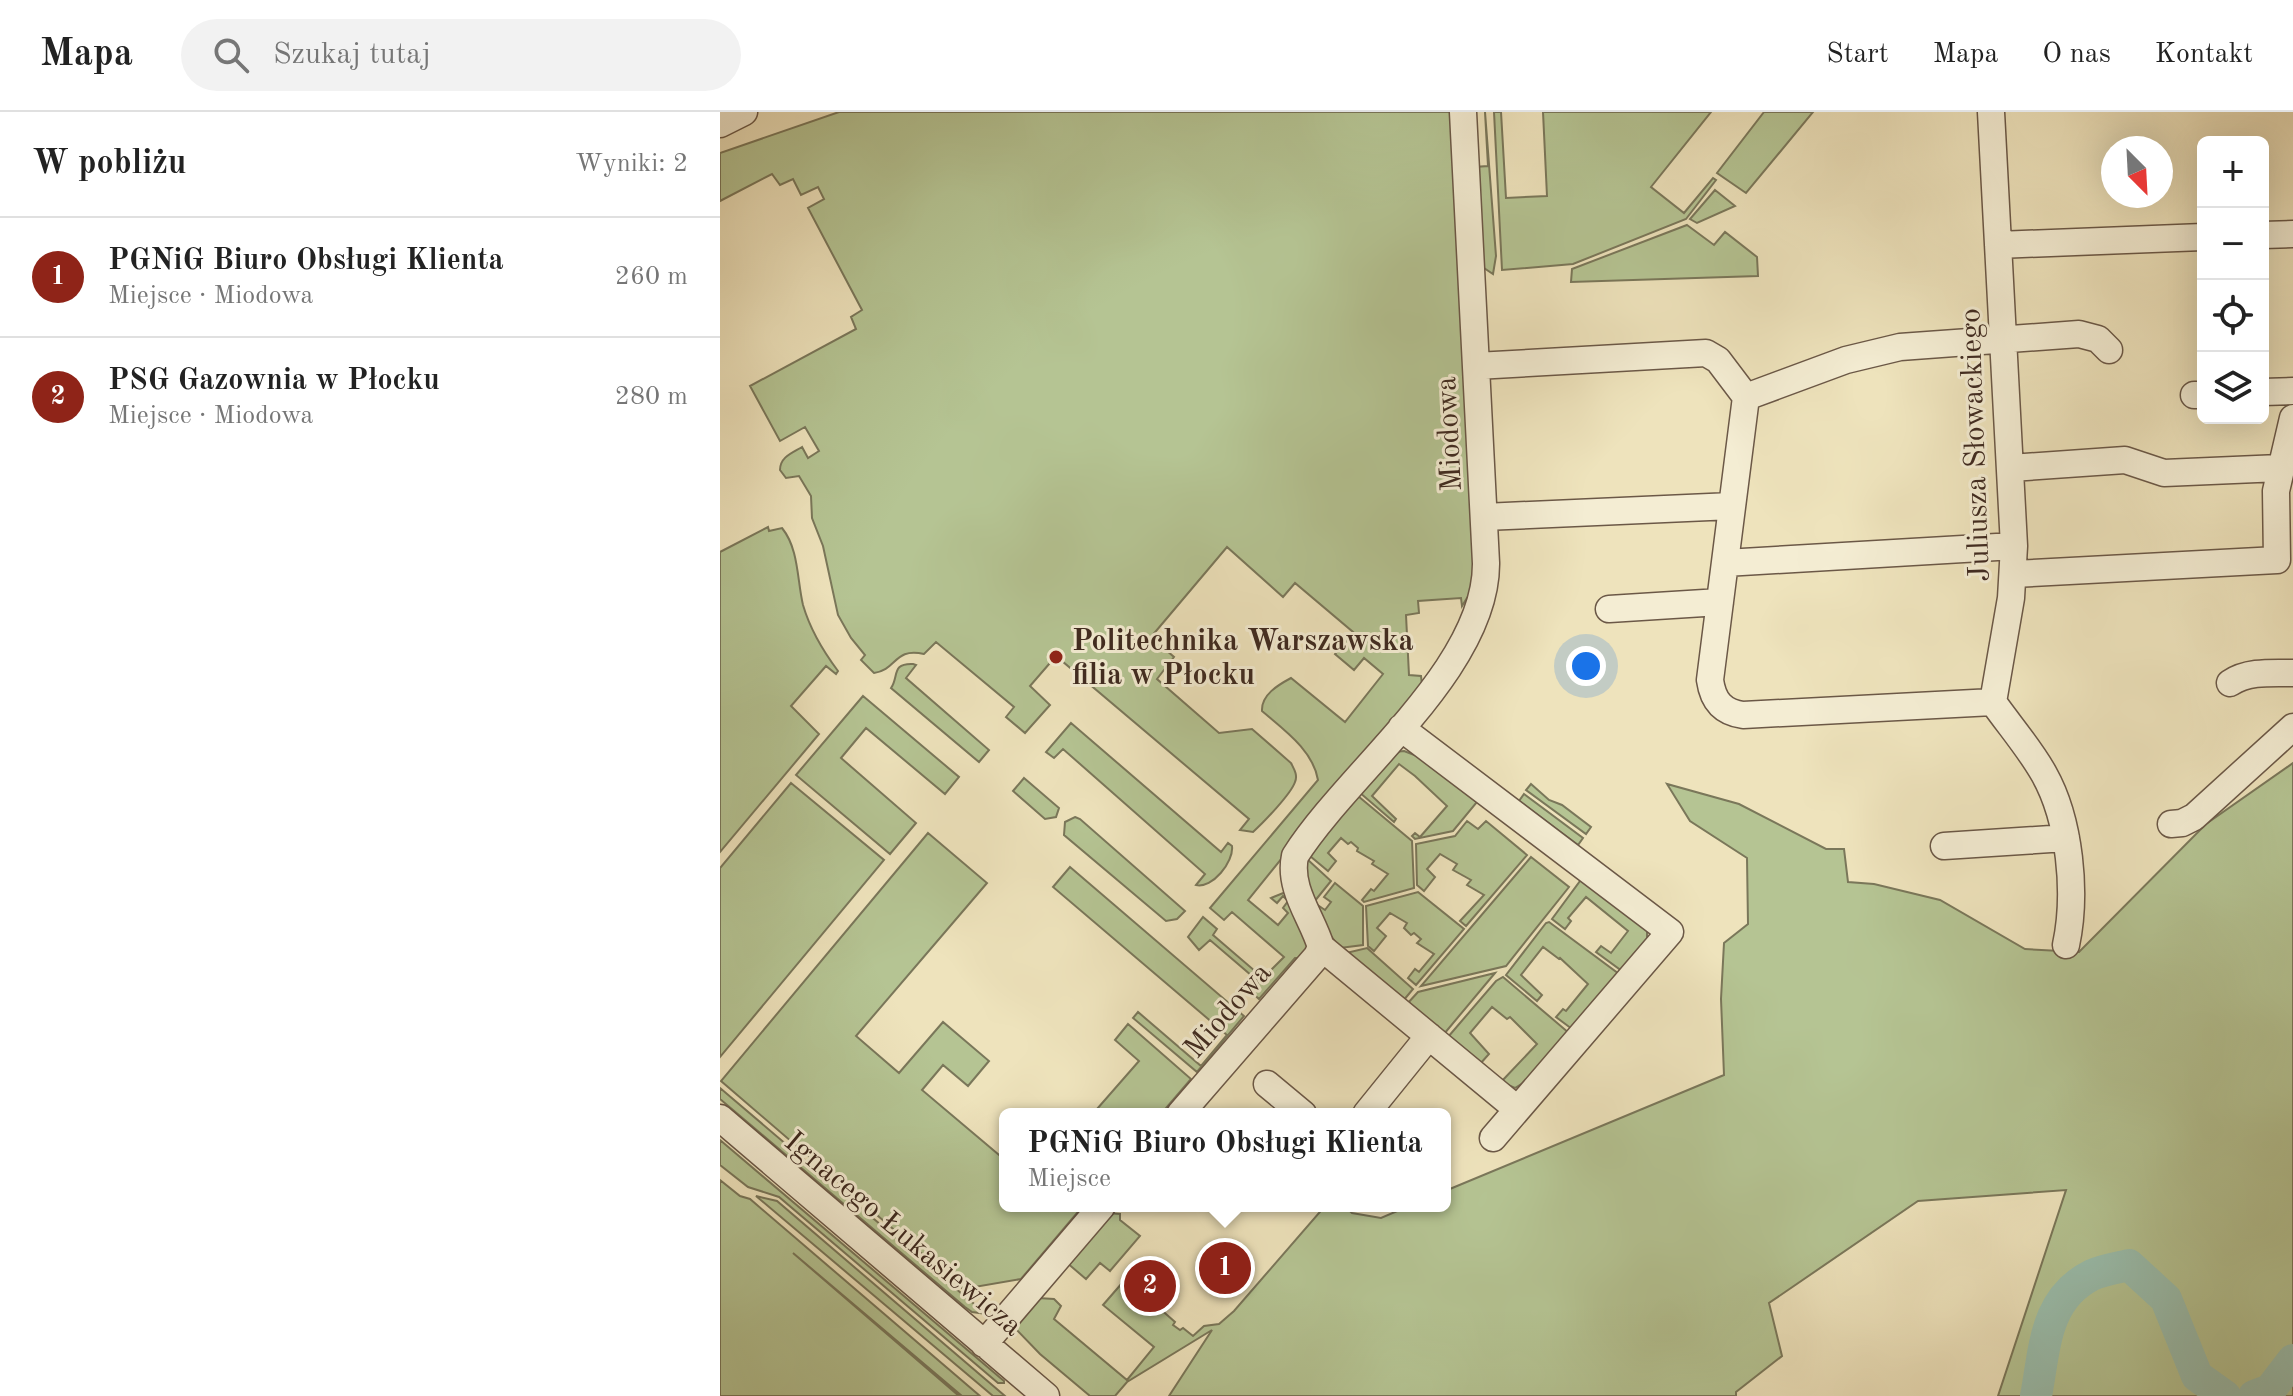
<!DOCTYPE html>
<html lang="pl">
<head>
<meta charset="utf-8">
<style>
	:root { --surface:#fff; --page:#f2f2f2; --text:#222; --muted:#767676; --line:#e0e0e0; --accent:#8f2418 }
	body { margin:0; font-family:"Old Standard TT",serif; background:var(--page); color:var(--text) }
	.controls { position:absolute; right:24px; top:24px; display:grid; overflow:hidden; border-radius:12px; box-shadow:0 8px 32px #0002 }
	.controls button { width:72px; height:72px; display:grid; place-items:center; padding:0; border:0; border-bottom:2px solid var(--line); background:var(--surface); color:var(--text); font:40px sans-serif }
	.compass { position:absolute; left:1381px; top:24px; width:72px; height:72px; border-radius:50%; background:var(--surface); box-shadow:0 8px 32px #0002; rotate:156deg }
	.you { position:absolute; left:866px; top:554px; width:28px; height:28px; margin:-20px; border:6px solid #fff; border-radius:50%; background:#1a73e8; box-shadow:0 0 0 12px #1a73e833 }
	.badge { display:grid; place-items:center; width:52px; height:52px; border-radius:50%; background:var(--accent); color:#fff; font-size:26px; font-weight:700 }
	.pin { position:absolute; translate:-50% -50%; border:4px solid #fff; box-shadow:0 2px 8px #0006 }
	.popup { position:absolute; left:279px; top:996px; width:452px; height:104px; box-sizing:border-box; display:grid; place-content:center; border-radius:12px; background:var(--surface); filter:drop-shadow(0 2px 6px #0005); font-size:26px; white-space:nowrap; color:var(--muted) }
	.popup b { font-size:30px; color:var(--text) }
	.popup::after { content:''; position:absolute; left:50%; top:100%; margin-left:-16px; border:16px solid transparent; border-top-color:var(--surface) }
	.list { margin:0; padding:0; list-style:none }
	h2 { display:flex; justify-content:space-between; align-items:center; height:104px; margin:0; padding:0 32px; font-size:34px }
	h2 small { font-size:26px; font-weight:400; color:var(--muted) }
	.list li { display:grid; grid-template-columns:52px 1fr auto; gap:24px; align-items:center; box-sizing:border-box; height:120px; padding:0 32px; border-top:2px solid var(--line) }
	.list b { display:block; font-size:30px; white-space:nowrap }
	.list p { margin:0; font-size:26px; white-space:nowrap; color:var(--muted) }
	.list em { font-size:26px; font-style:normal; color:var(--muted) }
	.icon { flex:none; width:44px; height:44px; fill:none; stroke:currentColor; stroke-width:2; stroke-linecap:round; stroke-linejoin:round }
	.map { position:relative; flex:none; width:1573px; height:1284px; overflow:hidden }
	header { display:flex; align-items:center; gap:48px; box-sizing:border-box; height:112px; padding:0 40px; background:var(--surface); border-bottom:2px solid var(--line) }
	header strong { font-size:38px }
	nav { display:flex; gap:44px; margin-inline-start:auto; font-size:28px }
	.search { width:560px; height:72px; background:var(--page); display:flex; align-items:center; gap:20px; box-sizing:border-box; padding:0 28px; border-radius:44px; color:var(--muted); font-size:30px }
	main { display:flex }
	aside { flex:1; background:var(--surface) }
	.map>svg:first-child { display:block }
	.green { fill:#b5c493; stroke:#7a775a; stroke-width:2 }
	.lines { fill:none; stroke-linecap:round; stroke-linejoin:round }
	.river { stroke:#9abead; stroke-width:32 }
	.minor-casing { stroke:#6b5847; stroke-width:29 }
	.minor { stroke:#f4edd3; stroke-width:26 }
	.poi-dot { fill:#8f2418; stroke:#f4edd3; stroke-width:3 }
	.labels { text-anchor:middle; stroke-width:6; stroke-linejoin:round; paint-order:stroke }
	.street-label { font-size:30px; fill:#3f2a20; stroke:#f4edd3 }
	.poi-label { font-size:30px; font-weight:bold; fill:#3f2a20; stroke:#f4edd3; text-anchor:start }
</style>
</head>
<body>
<header>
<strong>Mapa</strong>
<div class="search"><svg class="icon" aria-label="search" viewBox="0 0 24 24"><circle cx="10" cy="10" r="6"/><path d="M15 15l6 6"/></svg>Szukaj tutaj</div>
<nav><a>Start</a><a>Mapa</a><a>O nas</a><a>Kontakt</a></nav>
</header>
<main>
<aside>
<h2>W pobliżu<small>Wyniki: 2</small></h2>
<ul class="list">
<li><span class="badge">1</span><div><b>PGNiG Biuro Obsługi Klienta</b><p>Miejsce · Miodowa</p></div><em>260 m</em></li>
<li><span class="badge">2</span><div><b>PSG Gazownia w Płocku</b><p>Miejsce · Miodowa</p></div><em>280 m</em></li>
</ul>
</aside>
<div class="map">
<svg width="1573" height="1284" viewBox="0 0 1573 1284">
	<rect width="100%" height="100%" fill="#eee3bc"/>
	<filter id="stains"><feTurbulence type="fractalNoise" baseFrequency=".0025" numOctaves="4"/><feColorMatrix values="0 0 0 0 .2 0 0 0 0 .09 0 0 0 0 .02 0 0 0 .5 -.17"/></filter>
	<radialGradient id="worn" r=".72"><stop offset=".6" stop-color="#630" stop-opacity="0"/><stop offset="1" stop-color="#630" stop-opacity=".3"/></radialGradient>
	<path class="green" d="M 119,0 L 731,0 L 754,462 L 752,478 L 742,494 L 741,486 L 698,489 L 699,501 L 686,503 L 689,563 L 701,564 L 702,573 L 528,788 L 558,813 L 568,801 L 563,796 L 568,789 L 563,784 L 557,791 L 551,786 L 568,779 L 592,832 L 580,846 L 575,846 L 539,887 L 531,880 L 539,870 L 490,828 L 479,838 L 468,825 L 483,805 L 497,817 L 493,823 L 543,866 L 564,845 L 512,800 L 504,808 L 490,796 L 598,668 C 593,638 564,618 542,599 C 541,583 558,573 571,566 L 625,610 L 663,562 L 644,546 L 634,558 L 615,542 L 633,520 L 575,471 L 563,485 L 507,435 L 431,525 L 454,545 L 437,567 L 499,621 L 532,617 L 571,651 C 574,657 578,663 575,670 C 571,682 543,711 533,720 L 520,718 L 529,707 L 336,544 L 310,574 L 330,593 L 305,621 L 286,605 L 294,595 L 216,530 L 204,542 C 174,535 177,558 154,561 L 141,548 L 145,543 L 131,526 L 118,503 L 103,434 L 92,406 L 91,384 L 79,364 L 66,366 L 60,358 C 60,345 72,341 82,335 L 88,346 L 99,339 L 85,315 L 60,329 L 30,274 L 136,217 L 131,205 L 142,198 L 88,96 L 104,87 L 98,75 L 81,83 L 73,67 L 60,73 L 52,62 L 0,89 L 0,41 Z
		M 765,0 L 776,144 L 773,162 L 761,154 L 754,55 L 768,54 Z
		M 774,0 L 781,0 L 786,86 L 827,84 L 823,0 L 991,0 L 931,75 L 964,101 L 993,66 L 996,68 L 966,107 L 853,152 L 782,158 Z
		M 1044,0 L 1093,0 L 1026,81 L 997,61 Z
		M 995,78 L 1015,94 L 977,111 L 970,107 Z
		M 967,113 L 994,133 L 1005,120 L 1037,145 L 1038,164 L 851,170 L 852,157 Z
		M 48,415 L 49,419 L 62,416 C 79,437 77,468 83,493 C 90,517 103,539 118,559 L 116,562 L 106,554 L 71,594 L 99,622 L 0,740 L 0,440 Z
		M 193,552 L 196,553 L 186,566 L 269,638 L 259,650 L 171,576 C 179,565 171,551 193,552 Z
		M 143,584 L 239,665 L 225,682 L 146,616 L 121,646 L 196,711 L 170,742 L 76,663 Z
		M 351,611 L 501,740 L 508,731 L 512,734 C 514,750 492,777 476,773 L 485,762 L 343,637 L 334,646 L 326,640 Z
		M 684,639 L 697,644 L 757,690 L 733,719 L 695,727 L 692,724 L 695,721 L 700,725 L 727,694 L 695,664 L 679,652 L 652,684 L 676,707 L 674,710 L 639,680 L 675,640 Z
		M 1573,651 L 1573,1284 L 1278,1284 L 1346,1078 L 1198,1089 L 1049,1191 L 1062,1244 L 1016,1280 L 1016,1284 L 449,1284 L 492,1218 L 407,1270 L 395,1284 L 370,1284 L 320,1242 L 292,1213 L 318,1186 L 334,1187 L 341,1194 L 334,1207 L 407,1268 L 434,1235 L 383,1193 L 403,1170 L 409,1175 L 412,1172 L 455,1210 L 453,1213 L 460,1218 L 463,1216 L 473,1224 L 484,1214 L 499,1212 L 514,1199 L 605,1094 L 625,1094 L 632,1101 L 661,1106 L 689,1094 L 725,1094 L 725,1079 L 1004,963 L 1001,887 L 1004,831 L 1028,812 L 1027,746 L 970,709 L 947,672 L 1019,692 L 1106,737 L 1124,737 L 1128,770 L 1154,772 L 1220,788 L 1305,837 L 1359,840 L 1486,712 Z
		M 304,666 L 339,696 L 336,705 L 325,707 L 293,679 Z
		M 71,671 L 164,748 L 0,945 L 0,756 Z
		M 811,672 L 829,688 L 842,693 L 871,715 L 866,722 L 806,678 Z
		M 804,682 L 863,726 L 858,733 L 799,689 Z
		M 638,684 L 692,729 L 694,776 L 644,790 L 642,788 L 651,777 L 654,779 L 668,762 L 652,752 L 654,749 L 637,739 L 638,736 L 631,730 L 628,732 L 621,726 L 608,741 L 616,749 L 608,759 L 590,744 L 590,741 Z
		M 355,705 L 360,707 L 465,799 L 457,807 L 446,809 L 344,723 L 345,710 Z
		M 747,709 L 758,717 L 766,709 L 807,743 L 746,814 L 740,809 L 764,783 L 747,773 L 751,768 L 733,758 L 737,752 L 720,742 L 707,757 L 715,765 L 704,779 L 697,773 L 696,732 L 735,724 Z
		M 208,721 L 267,771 L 136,924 L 179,961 L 223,910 L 269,949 L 248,974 L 223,953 L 202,978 L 285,1048 L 285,1094 L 363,1094 L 301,1167 L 243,1177 L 1,969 Z
		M 811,745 L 849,775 L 786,854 L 701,874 Z
		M 587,747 L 611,769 L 594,790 L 585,769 Z
		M 350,755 L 524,904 L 477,960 L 413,906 L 418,900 L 481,954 L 507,923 L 333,775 Z
		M 863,765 L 927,817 L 927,827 L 902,859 L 876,840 L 881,834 L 891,841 L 908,819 L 866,785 L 848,806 L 851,809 L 845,817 L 832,807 Z
		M 615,771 L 643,794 L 643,833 L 620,836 L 608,820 L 596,792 L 605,798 L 611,790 L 604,785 Z
		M 698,780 L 744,817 L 696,873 L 688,866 L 695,857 L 699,860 L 714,842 L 697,831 L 701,827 L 694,821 L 691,823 L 684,816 L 687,811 L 670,801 L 657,816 L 666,824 L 654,839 L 648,834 L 646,794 Z
		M 829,810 L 899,862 L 852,917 L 836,905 L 843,897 L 846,899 L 868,872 L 840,846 L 839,847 L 823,835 L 801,863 L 822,883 L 817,889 L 786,863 L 826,811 Z
		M 647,836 L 693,877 L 683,889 L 626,841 Z
		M 775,861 L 724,922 L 687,892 L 698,880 Z
		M 783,865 L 849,921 L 808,968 L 795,976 L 781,970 L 817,932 L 790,905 L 787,907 L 772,895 L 750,921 L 769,942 L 760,952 L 728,925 L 776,869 Z
		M 408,912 L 471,967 L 441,1002 L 382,1002 L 377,997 L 419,949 L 395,928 Z
		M 0,976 L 248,1187 L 267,1202 L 252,1200 L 245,1195 L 0,987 Z
		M 0,1028 L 284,1269 L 284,1271 L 278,1271 L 59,1085 L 28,1075 L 0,1053 Z
		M 0,1068 L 20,1084 L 30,1087 L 260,1284 L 242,1284 L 73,1141 L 239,1284 L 0,1284 Z
		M 36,1084 L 57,1089 L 285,1284 L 273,1284 Z
		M 388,1101 L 400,1102 L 400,1108 L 420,1124 L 390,1159 L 380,1151 L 366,1167 L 346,1150 Z"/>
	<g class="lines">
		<path class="river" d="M 1316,1284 C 1325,1237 1324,1187 1372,1163 C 1383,1158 1397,1156 1409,1153 L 1446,1187 L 1477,1264 L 1505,1284
			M 1534,1284 L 1550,1278 L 1573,1248"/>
		<g class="minor-casing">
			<path id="minor" d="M 1271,0 L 1294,434 L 1291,486 L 1273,590 C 1290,614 1310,637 1324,662 C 1350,708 1357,781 1346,833
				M 0,12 L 24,0
				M 1543,123 L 1573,122
				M 1278,133 L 1483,125
				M 756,254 L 986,241 L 998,248 L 1026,285
				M 1543,280 L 1573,279
				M 1474,283 L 1483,283
				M 1291,356 L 1405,348 L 1444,361 L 1560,356
				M 764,405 L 1012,394
				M 1005,451 L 1294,434
				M 1294,462 L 1557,448 L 1556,379 L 1573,306
				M 889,497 L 1000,490
				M 1510,571 C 1528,559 1551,561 1573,561
				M 1273,590 L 1023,603 C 1002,600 993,589 990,568 L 1026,285 L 1126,248 L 1180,235 L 1359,222 L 1378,227 L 1389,238
				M 681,616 L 950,820 L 773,1026
				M 1451,712 L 1462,711 L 1474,705 L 1573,615
				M 1224,734 L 1346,726
				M 601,835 L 797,997
				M 547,972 L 583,1002
				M 460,1002 L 597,844 L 601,835 C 592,805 568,777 575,744 C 629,659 767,556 766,451 L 743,0
				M 646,1002 L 709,924
				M 0,1006 L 326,1284
				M 264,1232 L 382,1094"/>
		</g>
		<use href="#minor" class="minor"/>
	</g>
	<circle class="poi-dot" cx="336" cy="545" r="8"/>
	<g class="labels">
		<g class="street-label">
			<text transform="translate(728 322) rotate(-93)" y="10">Miodowa</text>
			<text transform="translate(1254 333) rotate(-92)" y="10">Juliusza Słowackiego</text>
			<text transform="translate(507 898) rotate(-49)" y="10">Miodowa</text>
			<text transform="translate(184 1121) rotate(40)" y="10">Ignacego Łukasiewicza</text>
		</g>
		<g class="poi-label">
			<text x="352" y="538">Politechnika Warszawska<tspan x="352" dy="34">filia w Płocku</tspan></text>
		</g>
	</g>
	<rect width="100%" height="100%" filter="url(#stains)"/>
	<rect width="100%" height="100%" fill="url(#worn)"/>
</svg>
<div class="controls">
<button>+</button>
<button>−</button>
<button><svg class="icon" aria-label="locate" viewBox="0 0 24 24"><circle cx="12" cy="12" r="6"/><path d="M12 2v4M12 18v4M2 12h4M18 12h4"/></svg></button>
<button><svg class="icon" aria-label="layers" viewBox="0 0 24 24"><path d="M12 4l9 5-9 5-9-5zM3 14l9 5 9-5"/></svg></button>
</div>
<svg class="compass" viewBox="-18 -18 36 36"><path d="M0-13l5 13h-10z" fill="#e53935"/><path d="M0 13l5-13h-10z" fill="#767676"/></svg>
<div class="you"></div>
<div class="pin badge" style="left:505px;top:1156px">1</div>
<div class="popup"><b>PGNiG Biuro Obsługi Klienta</b>Miejsce</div>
<div class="pin badge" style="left:430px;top:1174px">2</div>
</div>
</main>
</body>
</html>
